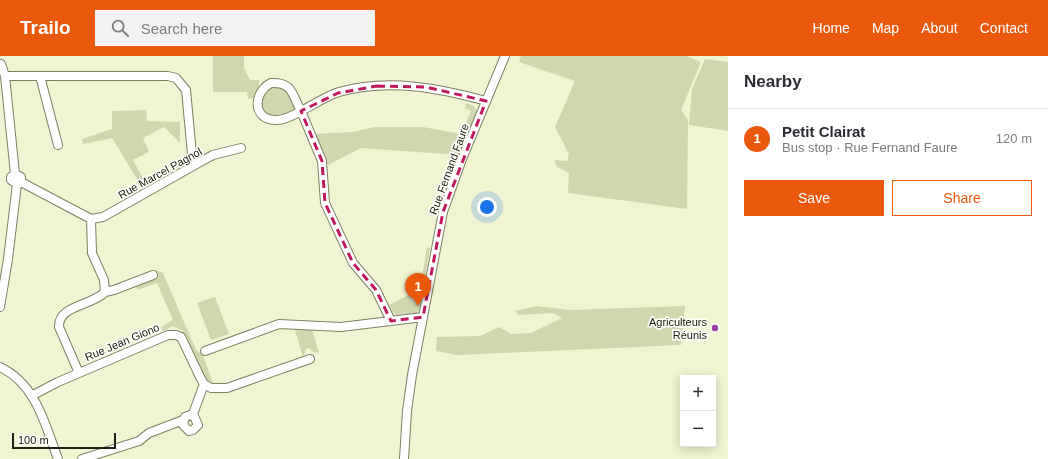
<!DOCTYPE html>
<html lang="en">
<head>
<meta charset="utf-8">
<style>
	:root { --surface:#fff; --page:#f2f2f3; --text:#2b2b33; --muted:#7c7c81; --line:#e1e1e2; --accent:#ea580c }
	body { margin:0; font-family:Helvetica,sans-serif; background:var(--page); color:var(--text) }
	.controls { position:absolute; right:12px; bottom:12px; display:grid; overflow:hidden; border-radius:0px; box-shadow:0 2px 10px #0003 }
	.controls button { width:36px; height:36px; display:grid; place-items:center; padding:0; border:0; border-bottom:1px solid var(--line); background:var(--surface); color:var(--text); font:20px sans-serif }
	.scale { position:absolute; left:12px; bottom:10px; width:104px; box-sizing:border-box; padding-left:4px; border:2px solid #202115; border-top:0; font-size:11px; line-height:14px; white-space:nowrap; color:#202115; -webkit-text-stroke:3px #fefff8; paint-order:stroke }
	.you { position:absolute; left:487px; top:151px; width:14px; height:14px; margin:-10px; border:3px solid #fff; border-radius:50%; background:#1a73e8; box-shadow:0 0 0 6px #1a73e833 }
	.badge { display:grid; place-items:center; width:26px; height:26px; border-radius:50%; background:var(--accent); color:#fff; font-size:13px; font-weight:700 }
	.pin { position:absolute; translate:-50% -33px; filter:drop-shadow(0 1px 2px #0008) }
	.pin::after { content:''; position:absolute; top:21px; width:14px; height:12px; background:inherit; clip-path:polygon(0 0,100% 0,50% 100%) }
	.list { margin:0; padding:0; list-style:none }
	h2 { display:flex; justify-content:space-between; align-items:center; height:52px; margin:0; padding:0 16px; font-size:17px }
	h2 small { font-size:13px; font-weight:400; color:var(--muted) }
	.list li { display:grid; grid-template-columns:26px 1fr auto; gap:12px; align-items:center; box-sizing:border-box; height:60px; padding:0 16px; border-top:1px solid var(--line) }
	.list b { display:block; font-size:15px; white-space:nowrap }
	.list p { margin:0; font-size:13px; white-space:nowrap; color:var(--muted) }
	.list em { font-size:13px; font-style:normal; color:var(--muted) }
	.actions { display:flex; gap:8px; padding:12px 16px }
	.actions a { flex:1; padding:9px 0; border:1px solid var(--accent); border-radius:0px; text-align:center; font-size:14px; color:var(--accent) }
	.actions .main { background:var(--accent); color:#fff }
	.icon { flex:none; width:22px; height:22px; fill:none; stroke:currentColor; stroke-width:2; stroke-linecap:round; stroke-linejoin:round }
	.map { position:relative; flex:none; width:728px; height:403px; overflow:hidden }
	header { display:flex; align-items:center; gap:24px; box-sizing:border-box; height:56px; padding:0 20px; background:var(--accent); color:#fff }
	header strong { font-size:19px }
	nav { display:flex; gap:22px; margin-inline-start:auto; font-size:14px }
	.search { width:280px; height:36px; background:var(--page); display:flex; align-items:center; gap:10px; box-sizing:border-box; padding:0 14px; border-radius:0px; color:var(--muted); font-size:15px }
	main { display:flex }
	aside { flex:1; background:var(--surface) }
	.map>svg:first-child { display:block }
	.green { fill:#d1d5b0 }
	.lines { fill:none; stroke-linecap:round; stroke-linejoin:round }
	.minor-casing { stroke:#7d8063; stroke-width:10 }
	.minor { stroke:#fff; stroke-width:8 }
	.marked { fill:none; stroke:#c2185b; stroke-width:3; stroke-dasharray:8 5; stroke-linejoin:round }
	.poi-dot { fill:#9d3da4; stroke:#fefff8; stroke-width:1.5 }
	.labels { text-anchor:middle; stroke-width:3.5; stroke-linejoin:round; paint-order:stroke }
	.street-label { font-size:11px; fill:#202115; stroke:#fefff8 }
	.poi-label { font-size:11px; fill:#202115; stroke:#fefff8; text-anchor:end }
</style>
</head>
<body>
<header>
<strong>Trailo</strong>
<div class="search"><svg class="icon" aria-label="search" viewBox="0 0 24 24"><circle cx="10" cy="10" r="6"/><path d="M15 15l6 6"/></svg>Search here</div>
<nav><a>Home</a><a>Map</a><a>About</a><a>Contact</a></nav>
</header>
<main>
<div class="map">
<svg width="728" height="403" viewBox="0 0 728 403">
	<rect width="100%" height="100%" fill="#f0f4d3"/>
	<path class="green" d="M 213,0 L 244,0 L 244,12 L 250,24 L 259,24 L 259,32 L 253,42 L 248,43 L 247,36 L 213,36 Z
		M 521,0 L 686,0 L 701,6 L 681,54 L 688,64 L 687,153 L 568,137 L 569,117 L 556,110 L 555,104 L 567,105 L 569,98 L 555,71 L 575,25 L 519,6 Z
		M 705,3 L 728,6 L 728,75 L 689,69 L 692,33 Z
		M 272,29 L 286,33 L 296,54 C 287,58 268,67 262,53 C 260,50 260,44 260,41 Z
		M 466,47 L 474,50 L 477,56 L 459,99 L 361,92 L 328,109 L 315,78 L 354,76 L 374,71 L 423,71 L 461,78 L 471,55 L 465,52 Z
		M 146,54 L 147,65 L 180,66 L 180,87 L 164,71 L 143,82 L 149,96 L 133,104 L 147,130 L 143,133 L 112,82 L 83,88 L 82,83 L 112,73 L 112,55 Z
		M 427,191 L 430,192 L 419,254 L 417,257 L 395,259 L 389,249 L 420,233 Z
		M 154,213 L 163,217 L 196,294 L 203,299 L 214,330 L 203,323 L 186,283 L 181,280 L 183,275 L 173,270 L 163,275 L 161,271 L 173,264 L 157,227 L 137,234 L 136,230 L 157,221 Z
		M 215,241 L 229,278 L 211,284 L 197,247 Z
		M 536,250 L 570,254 L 685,250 L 681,289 L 457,299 L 436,295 L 437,281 L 480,280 L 499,271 L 511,278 L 531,277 L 562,262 L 553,257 L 518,259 L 515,255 Z
		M 294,271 L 312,273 L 319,297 L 314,296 L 309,292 L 306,293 L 303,301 Z"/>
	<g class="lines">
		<g class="minor-casing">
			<path id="minor" d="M 1,8 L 5,20 L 15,118 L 11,121 L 11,124 L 17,128 L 21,126 L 21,121 L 15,118
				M 5,20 L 168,20 L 176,22 L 186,34 L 193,109
				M 40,20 L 58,89
				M 271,27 C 294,26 292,40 301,55 C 294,59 283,65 275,64 C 252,63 253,36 271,27 Z
				M 21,126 L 91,163 L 103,161 L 202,105 L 213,99 L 241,92
				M 105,236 L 114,234 L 153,219
				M 0,251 L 8,203 L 17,128
				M 391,265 L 376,234 L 353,207 L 325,147 L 322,105 L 301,55 C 313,49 326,40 339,36 C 388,22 439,32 486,45
				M 205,295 L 279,268 L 341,271 L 423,261
				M 0,311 C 36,328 45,368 58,403
				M 79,317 L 59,271 C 58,249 92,250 105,236 L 104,224 L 92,197 L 91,163
				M 33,339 L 58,326 L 168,279 L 176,279 L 181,281 L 200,321 L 204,328 L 211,332 L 227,332 L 310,303
				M 193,358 L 198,369 L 193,374 L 189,375 L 183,369 L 185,361 L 193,358 L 204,328
				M 82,403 L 139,385 L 149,377 L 183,364
				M 404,403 L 407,355 L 412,319 L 443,156 L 462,103 L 505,0"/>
		</g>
		<use href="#minor" class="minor"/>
	</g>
	<path class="marked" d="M 377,30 L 426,31 L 486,45 L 443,156 L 423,261 L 391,265 L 376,234 L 353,207 L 325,147 L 322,105 L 301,55 L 338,37 Z"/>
	<circle class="poi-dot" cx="715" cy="272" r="4"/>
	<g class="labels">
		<g class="street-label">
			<text transform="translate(449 113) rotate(-70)" y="4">Rue Fernand Faure</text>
			<text transform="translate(160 117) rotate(-29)" y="4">Rue Marcel Pagnol</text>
			<text transform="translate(122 286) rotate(-23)" y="4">Rue Jean Giono</text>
		</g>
		<g class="poi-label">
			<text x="707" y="270">Agriculteurs<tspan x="707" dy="13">Réunis</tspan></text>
		</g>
	</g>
</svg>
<div class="controls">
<button>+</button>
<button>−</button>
</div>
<div class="scale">100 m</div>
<div class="you"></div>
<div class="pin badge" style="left:418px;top:250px">1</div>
</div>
<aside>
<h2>Nearby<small></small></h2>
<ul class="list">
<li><span class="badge">1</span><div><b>Petit Clairat</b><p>Bus stop · Rue Fernand Faure</p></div><em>120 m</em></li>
</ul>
<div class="actions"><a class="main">Save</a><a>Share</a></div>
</aside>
</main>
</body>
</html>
